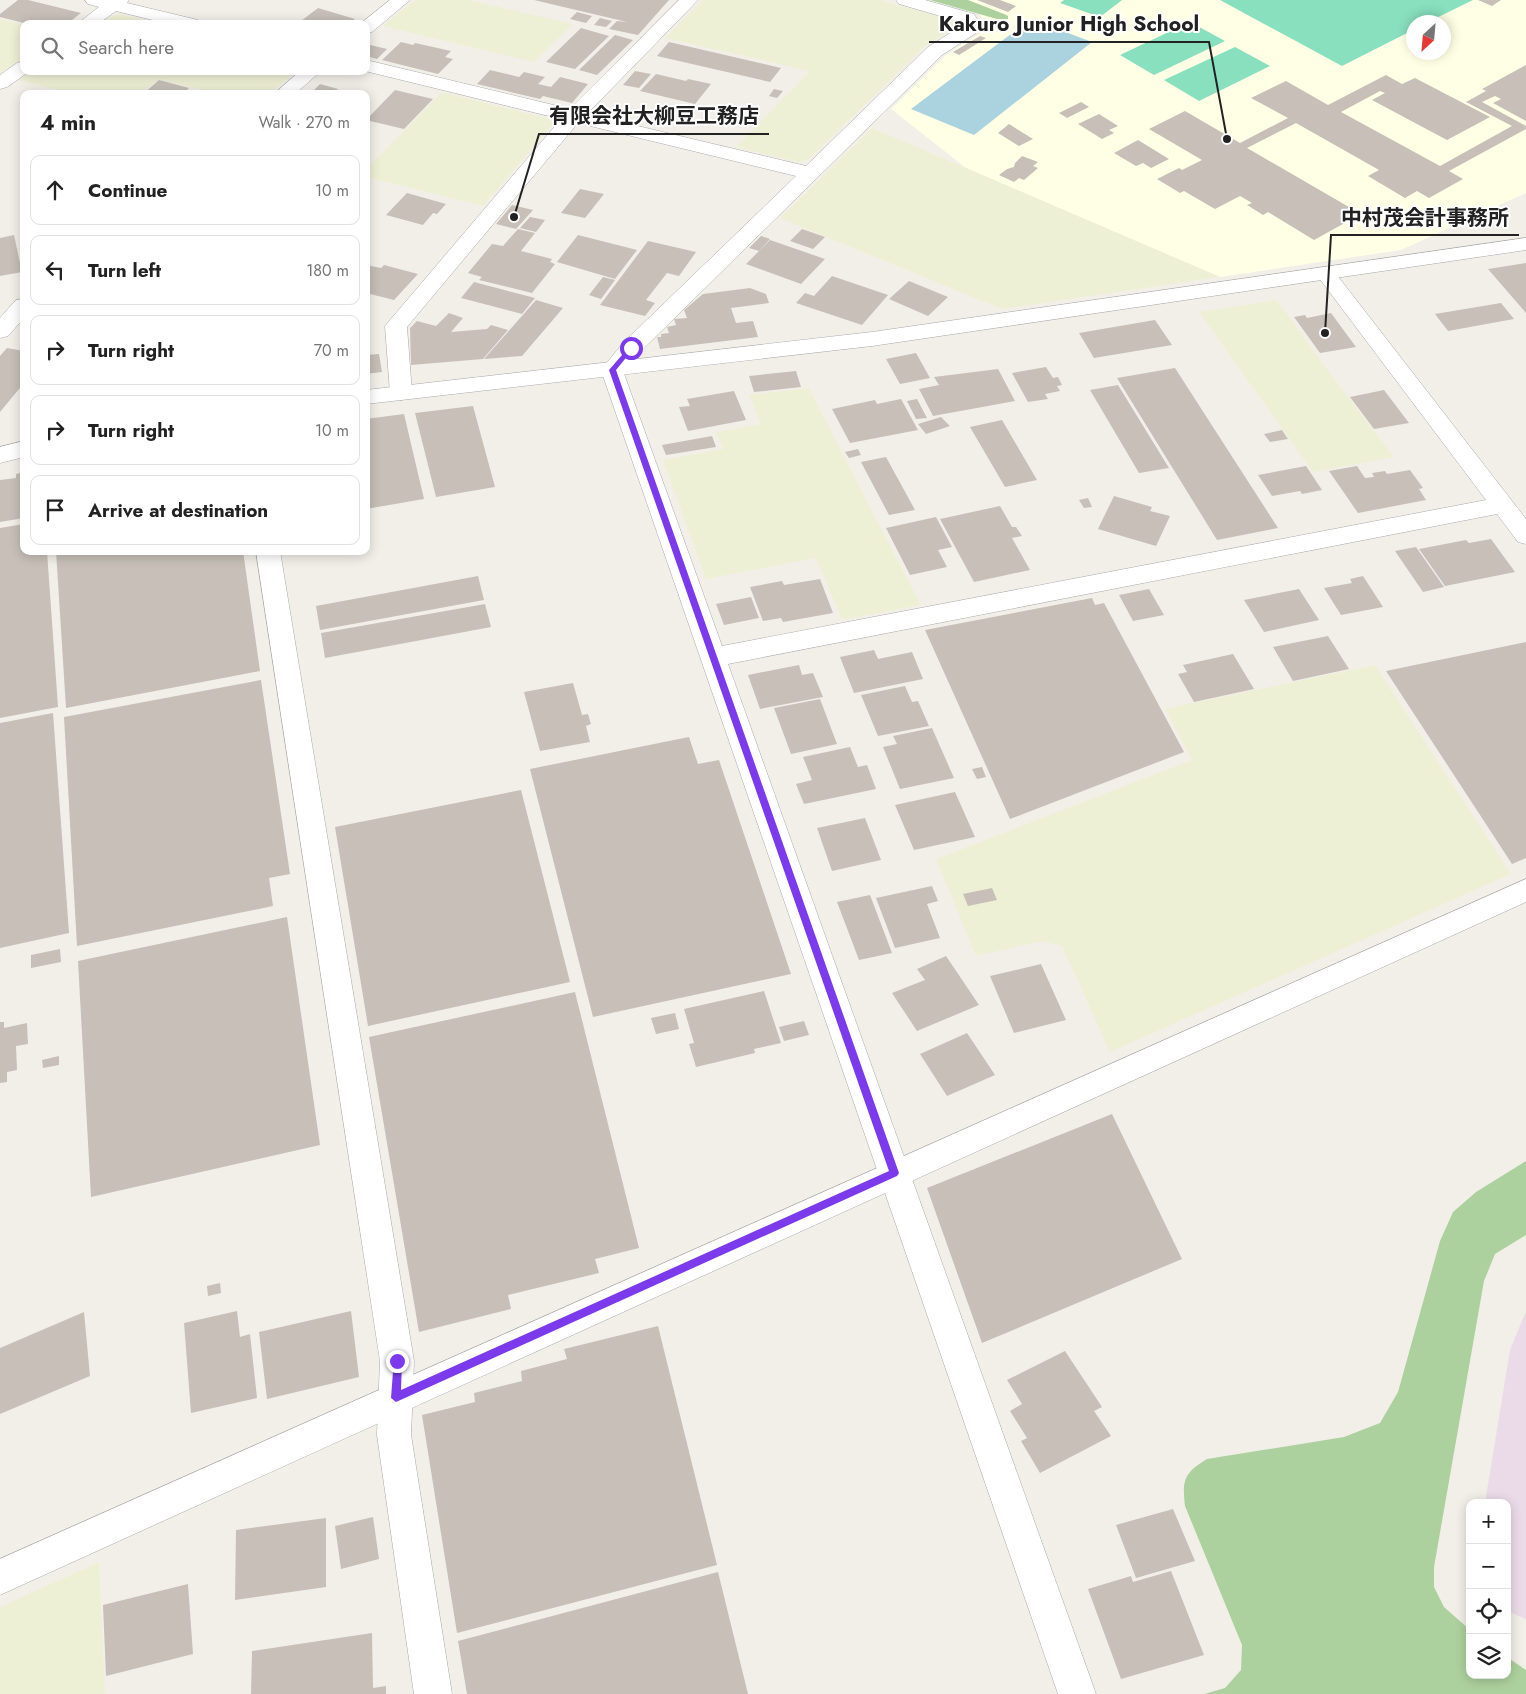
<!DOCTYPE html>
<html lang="en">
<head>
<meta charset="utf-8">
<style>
	:root { --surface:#fff; --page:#f6f6f6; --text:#222; --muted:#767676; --line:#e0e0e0 }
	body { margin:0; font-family:Jost,"Noto Sans JP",sans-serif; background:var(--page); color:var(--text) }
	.controls { position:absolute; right:15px; bottom:15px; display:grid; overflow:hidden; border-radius:10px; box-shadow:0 2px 12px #0003 }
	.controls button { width:45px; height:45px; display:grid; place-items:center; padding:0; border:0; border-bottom:1px solid var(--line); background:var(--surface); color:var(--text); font:25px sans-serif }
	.compass { position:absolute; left:1406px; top:15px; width:45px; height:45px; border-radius:50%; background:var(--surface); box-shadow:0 2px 12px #0003; rotate:206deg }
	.stop { position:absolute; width:15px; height:15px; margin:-11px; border:4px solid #7c3aed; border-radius:50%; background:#fff }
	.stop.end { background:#7c3aed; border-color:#fff; box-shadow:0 1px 5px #0008 }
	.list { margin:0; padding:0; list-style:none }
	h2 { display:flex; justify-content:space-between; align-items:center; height:65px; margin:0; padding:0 20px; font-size:21px }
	h2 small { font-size:16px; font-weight:400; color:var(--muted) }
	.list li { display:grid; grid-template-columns:32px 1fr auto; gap:15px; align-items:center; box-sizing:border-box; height:70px; margin:0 10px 10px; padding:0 10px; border:1px solid var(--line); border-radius:10px }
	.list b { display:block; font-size:19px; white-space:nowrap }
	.list em { font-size:16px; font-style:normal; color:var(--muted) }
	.icon { flex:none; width:28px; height:28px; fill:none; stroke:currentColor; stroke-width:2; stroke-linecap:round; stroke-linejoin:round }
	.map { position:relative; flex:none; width:1526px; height:1694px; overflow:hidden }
	.search { position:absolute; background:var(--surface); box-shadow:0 2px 12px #0003; left:20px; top:20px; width:350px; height:55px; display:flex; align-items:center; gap:12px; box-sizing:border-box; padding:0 18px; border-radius:10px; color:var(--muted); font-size:19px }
	.panel { position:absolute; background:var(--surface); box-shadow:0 2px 12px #0003; left:20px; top:90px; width:350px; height:465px; border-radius:10px }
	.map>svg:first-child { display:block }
	.industrial { fill:#ebdbe8 }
	.education { fill:#ffffe5; fill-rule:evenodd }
	.farmland { fill:#eef0d5 }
	.forest { fill:#add19e }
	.pitch { fill:#88e0be }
	.water { fill:#aad3df }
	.building { fill:#c7bfb8 }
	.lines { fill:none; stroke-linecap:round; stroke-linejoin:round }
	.minor-casing { stroke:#a9a9a9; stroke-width:1 }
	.tertiary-casing { stroke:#a9a9a9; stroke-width:1 }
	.minor { fill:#fff; fill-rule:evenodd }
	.tertiary { fill:#fff; fill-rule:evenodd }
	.route { fill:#7c3aed }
	.leader { fill:none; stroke:#222; stroke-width:2 }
	.callout-dot { fill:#222; stroke:#fff; stroke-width:2 }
	.callout-label { font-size:21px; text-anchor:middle; font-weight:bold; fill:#222; stroke:#fff; stroke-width:4; stroke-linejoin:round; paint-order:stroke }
</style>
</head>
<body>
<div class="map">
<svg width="1526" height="1694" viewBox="0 0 1526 1694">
	<rect width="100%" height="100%" fill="#f2efe9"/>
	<path class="industrial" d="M 1526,1311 L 1526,1619 L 1507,1611 L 1507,1503 L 1485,1503 L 1510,1350 Z"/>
	<path class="education" d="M 930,0 L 1526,0 L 1526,193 L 1401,250 L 1220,277 L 966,168 L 891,109 L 946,55 L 987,29 L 979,13 ZM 1414,22 L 1444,22 L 1444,52 L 1414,52 Z"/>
	<path class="farmland" d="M 415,0 L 469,0 L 573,24 L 534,62 L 382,26 Z
		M 703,0 L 880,0 L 958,22 L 959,25 L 924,47 L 808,160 L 798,162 L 736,147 L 810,71 L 665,38 Z
		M 120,14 L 160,24 L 100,24 L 112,16 Z
		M 0,19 L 24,25 L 24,57 L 0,73 Z
		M 32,71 L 297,71 L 268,94 L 219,94 L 158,79 L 140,94 L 72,94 L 19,80 Z
		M 442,92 L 550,119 L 553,124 L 483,206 L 366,177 L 366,169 Z
		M 872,128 L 966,168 L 1220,277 L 1002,309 L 780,218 Z
		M 1277,300 L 1329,372 L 1394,457 L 1313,472 L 1199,312 Z
		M 809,388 L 847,463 L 921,605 L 842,620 L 816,558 L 706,579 L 663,460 L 723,449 L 716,432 L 761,424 L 749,395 Z
		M 1375,665 L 1511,874 L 1110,1052 L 1062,946 L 1043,941 L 976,956 L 936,859 L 1192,760 L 1165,709 Z
		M 99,1562 L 105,1694 L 0,1694 L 0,1607 Z"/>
	<path class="forest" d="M 930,0 L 968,0 L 1004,14 L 1008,16 L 1008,19 L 997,19 Z
		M 1526,1161 L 1526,1235 L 1495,1254 L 1484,1281 L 1434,1567 L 1434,1587 L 1444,1607 L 1470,1630 L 1470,1675 L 1507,1675 L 1507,1657 L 1526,1670 L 1526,1694 L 1204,1694 L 1225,1688 L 1241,1670 L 1242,1645 L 1185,1506 C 1182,1480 1184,1473 1207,1459 L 1344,1437 L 1380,1423 L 1398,1392 L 1440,1241 L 1453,1212 L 1476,1192 Z"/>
	<path class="pitch" d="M 1064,0 L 1122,0 L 1100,17 L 1060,3 Z
		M 1220,0 L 1473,0 L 1428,22 L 1414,22 L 1413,30 L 1342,66 Z
		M 1190,22 L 1225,41 L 1154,75 L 1120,55 Z
		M 1235,47 L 1270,66 L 1199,101 L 1164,80 Z"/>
	<path class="water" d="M 1031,19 L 1092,42 L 974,135 L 911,109 Z"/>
	<path class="building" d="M 18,0 L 28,0 L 81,13 L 67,24 L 28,24 L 0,17 L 0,14 Z
		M 534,0 L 669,0 L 638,35 L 609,29 L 617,21 L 627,22 Z
		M 977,0 L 1000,0 L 1016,6 L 1008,12 Z
		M 1478,0 L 1501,0 L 1492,6 Z
		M 318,8 L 355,19 L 349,24 L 311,24 L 301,21 Z
		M 577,12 L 592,16 L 586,23 L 570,19 Z
		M 600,18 L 612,21 L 606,27 L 594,25 Z
		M 581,28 L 609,36 L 575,69 L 546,62 Z
		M 615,35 L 633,40 L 597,75 L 579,70 Z
		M 980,36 L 986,38 L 959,55 L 953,52 Z
		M 401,42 L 413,45 L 415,43 L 451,51 L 445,57 L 453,59 L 438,74 L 382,60 Z
		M 669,42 L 781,68 L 770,82 L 657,56 Z
		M 370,45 L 387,49 L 377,59 L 366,56 L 366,49 Z
		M 1526,65 L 1526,121 L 1493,103 L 1501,99 L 1495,96 L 1482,102 L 1526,126 L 1526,129 L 1449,171 L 1463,179 L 1429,198 L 1417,191 L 1405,198 L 1368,176 L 1379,170 L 1296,123 L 1247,148 L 1361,214 L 1314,240 L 1268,212 L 1263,215 L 1247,205 L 1252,203 L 1240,196 L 1215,209 L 1184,191 L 1180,193 L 1157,179 L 1179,168 L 1182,170 L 1202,160 L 1149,129 L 1185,111 L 1240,143 L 1288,118 L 1251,98 L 1286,81 L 1328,105 L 1386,75 L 1402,84 L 1415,78 L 1490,117 L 1447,140 L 1372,100 L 1385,93 L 1380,91 L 1341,112 L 1440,166 L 1512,126 L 1466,102 L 1486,91 L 1482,89 Z
		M 490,70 L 519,77 L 524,72 L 545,77 L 538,84 L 551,87 L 560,77 L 588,84 L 572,103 L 543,96 L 540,99 L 477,84 Z
		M 635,71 L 651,74 L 639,88 L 623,85 Z
		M 656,74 L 686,81 L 688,79 L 711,84 L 695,104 L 640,91 Z
		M 159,80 L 189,88 L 183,94 L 143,94 Z
		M 320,84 L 338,89 L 337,90 L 349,94 L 310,94 Z
		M 774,89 L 783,91 L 777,98 L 769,96 Z
		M 395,90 L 433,99 L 404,129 L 366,120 Z
		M 1081,102 L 1089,107 L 1067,118 L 1059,113 Z
		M 1099,114 L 1118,126 L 1109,130 L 1114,133 L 1102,139 L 1078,124 Z
		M 1009,124 L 1033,139 L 1019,146 L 998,133 Z
		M 1138,140 L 1169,159 L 1151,168 L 1143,163 L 1136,166 L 1114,153 Z
		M 1022,156 L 1038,162 L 1033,166 L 1038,168 L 1024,180 L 1019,178 L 1014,182 L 999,175 L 1007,169 L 1014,167 L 1015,163 Z
		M 580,189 L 604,194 L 585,218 L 561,213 Z
		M 407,193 L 446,204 L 437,214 L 433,213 L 423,225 L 386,215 Z
		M 512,205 L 533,210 L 516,229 L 496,224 Z
		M 530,217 L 545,220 L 536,232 L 520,228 Z
		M 518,229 L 535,233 L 521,251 L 552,259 L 550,262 L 555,264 L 532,293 L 479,280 L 482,277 L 468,273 L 492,244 L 503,246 Z
		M 802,229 L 825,237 L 813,249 L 790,241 Z
		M 14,235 L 22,272 L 0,276 L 0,238 Z
		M 578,235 L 637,250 L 615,279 L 557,262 Z
		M 761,236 L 770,239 L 759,251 L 749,248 Z
		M 770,240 L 825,259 L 801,284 L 746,264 Z
		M 648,241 L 696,252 L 679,276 L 667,273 L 646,300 L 655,303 L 645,316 L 600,305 Z
		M 1526,263 L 1526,313 L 1488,269 Z
		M 366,265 L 381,268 L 384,265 L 418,274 L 394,300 L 366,293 Z
		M 832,276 L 888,295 L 862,325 L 796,303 L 805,293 L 814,296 Z
		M 603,277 L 615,280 L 601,299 L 589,295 Z
		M 909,281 L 948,297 L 928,316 L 889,299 Z
		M 474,282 L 535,298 L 522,314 L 461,298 Z
		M 750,288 L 766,294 L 769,303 L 731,308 L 736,323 L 753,321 L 758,337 L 660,349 L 657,337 L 661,337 L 661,334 L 669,333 L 667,327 L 676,325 L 674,319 L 687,318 L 684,310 L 703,294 Z
		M 536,300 L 563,308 L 522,356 L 484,359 Z
		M 1501,303 L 1514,319 L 1448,331 L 1435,314 Z
		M 449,313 L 463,318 L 451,332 L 487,329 L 491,325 L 508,330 L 483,359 L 411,365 L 410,328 L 417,321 L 436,326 Z
		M 1331,313 L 1356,347 L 1320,353 L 1294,317 L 1305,315 L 1307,318 Z
		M 1155,320 L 1172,345 L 1094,358 L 1079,333 Z
		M 7,348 L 24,351 L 24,383 L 0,412 L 0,356 Z
		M 916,353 L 930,378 L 900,384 L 886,359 Z
		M 379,354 L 382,372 L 366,374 L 366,355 Z
		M 1046,367 L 1053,378 L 1058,377 L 1062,385 L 1057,386 L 1060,391 L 1045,394 L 1048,399 L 1028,402 L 1012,373 Z
		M 1175,368 L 1278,528 L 1217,540 L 1117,378 Z
		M 998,369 L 1015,401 L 933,416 L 919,389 L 939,385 L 934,377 Z
		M 796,371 L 801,387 L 754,392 L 749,376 Z
		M 1118,385 L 1169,468 L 1139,473 L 1090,390 Z
		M 1384,390 L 1409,423 L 1374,429 L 1350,397 Z
		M 734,391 L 746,420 L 688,431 L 679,407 L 690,406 L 687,399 Z
		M 901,399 L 918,430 L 850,443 L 832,409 L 875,400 L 877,404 Z
		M 917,399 L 927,418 L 916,419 L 907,401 Z
		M 473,406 L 495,487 L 436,497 L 415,413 Z
		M 404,414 L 424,499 L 366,509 L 366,419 Z
		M 941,417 L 950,426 L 926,434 L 918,424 Z
		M 1002,420 L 1037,480 L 1005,487 L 970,427 Z
		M 1282,430 L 1288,439 L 1270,442 L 1264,434 Z
		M 712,436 L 716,447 L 666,455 L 662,445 Z
		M 858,449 L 861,455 L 849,458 L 845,452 Z
		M 886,457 L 915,510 L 889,515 L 861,462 Z
		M 1306,466 L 1322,490 L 1302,494 L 1300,491 L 1272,496 L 1258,475 Z
		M 1357,466 L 1365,478 L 1374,477 L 1372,473 L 1385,471 L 1387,474 L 1410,470 L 1423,488 L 1419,489 L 1426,500 L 1358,513 L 1329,471 Z
		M 24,472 L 24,518 L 0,522 L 0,480 L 16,478 L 16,474 Z
		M 1114,496 L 1152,507 L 1150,511 L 1170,516 L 1156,546 L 1098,529 Z
		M 1088,498 L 1092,507 L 1084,508 L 1079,500 Z
		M 1000,506 L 1012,527 L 1016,527 L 1022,536 L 1012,538 L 1030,570 L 974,582 L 940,519 Z
		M 936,517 L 952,547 L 938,550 L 947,567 L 910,575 L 886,528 Z
		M 24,524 L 24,551 L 47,551 L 58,707 L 0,718 L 0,528 Z
		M 1491,539 L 1515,572 L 1445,586 L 1419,549 L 1466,540 L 1469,543 Z
		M 1416,547 L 1444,587 L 1423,592 L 1395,551 Z
		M 56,551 L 243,551 L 260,671 L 66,708 Z
		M 478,576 L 484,600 L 320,630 L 316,606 Z
		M 1363,576 L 1383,607 L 1341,615 L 1324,588 L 1352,583 L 1350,579 Z
		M 820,579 L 833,613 L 783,622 L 781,618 L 763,621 L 750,587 L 782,581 L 784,585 Z
		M 1149,589 L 1164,615 L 1133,621 L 1119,595 Z
		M 1299,589 L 1319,620 L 1264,632 L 1244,600 Z
		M 751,597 L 759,618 L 724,625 L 716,604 Z
		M 1092,598 L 1095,605 L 1104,603 L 1184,752 L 1010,819 L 925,630 Z
		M 485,604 L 491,627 L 325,658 L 321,633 Z
		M 1328,636 L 1349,669 L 1293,681 L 1273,647 Z
		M 1526,642 L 1526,858 L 1512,864 L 1386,671 Z
		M 874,650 L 878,659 L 912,652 L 923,679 L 854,693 L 840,657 Z
		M 1233,654 L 1254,689 L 1194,702 L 1178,674 L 1187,672 L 1183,665 Z
		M 799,665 L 802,675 L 813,673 L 823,697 L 760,709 L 748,675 Z
		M 261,680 L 290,874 L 269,878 L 273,906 L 77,946 L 64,717 Z
		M 573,683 L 582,715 L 588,714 L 591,724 L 586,726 L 590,742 L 540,751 L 524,692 Z
		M 905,686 L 912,702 L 918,701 L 929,726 L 878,736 L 861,695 Z
		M 820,699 L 837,744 L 791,754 L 774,708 Z
		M 53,713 L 69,933 L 0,948 L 0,723 Z
		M 932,728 L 954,778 L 900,789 L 883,747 L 897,744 L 893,736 Z
		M 689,737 L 698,764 L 719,760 L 791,974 L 593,1017 L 530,769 Z
		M 850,747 L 858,767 L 867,765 L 876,789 L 804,804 L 796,784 L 812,780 L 803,757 Z
		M 982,767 L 986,777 L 977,779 L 972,769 Z
		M 521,790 L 570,982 L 368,1026 L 335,827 Z
		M 955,792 L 975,837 L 914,850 L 895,805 Z
		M 865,818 L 881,860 L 832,871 L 817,828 Z
		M 932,886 L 938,901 L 927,904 L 940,938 L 895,948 L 876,898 Z
		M 992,888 L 997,900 L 968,906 L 963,894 Z
		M 870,895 L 892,953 L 859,960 L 837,902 Z
		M 287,917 L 320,1145 L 91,1197 L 78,961 Z
		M 60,949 L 61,962 L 31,968 L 31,955 Z
		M 946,956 L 979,1005 L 917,1031 L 892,993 L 925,980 L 917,969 Z
		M 1041,964 L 1066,1020 L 1014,1033 L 990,976 Z
		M 764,991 L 781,1043 L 754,1049 L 755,1053 L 696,1067 L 689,1044 L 694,1043 L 684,1009 Z
		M 575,992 L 639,1248 L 595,1259 L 599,1273 L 508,1295 L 511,1309 L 419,1332 L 369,1037 Z
		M 675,1013 L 679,1029 L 656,1034 L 651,1018 Z
		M 804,1021 L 809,1035 L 784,1041 L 779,1027 Z
		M 0,1022 L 4,1022 L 4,1028 L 27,1023 L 28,1044 L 16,1046 L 17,1070 L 7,1072 L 7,1082 L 0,1083 Z
		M 967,1033 L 995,1075 L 947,1096 L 920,1054 Z
		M 59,1056 L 59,1065 L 43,1068 L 42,1060 Z
		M 1112,1114 L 1182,1259 L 982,1343 L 927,1188 Z
		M 220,1283 L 221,1293 L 208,1296 L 207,1286 Z
		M 237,1311 L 240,1337 L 250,1334 L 257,1398 L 191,1413 L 184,1323 Z
		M 351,1311 L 359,1377 L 267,1399 L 259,1332 Z
		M 84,1312 L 90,1376 L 0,1414 L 0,1348 Z
		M 658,1326 L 717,1565 L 457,1633 L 422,1415 L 475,1402 L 474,1393 L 522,1381 L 521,1371 L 567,1359 L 564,1349 Z
		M 1065,1351 L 1102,1407 L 1094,1411 L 1111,1436 L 1040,1473 L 1021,1441 L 1027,1438 L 1010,1411 L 1022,1404 L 1007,1380 Z
		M 1173,1509 L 1195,1561 L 1136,1578 L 1116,1525 Z
		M 373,1517 L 379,1559 L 341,1569 L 335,1526 Z
		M 326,1518 L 326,1587 L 235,1600 L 236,1530 Z
		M 1171,1571 L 1204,1655 L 1121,1679 L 1088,1589 L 1131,1576 L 1133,1582 Z
		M 718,1572 L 748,1694 L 467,1694 L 458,1641 Z
		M 188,1584 L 193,1654 L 106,1676 L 103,1605 Z
		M 372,1633 L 373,1688 L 386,1686 L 386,1694 L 251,1694 L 252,1651 Z"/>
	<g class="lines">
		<g class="minor-casing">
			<path id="minor" d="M 85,0 L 129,0 L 127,3 L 198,20 L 201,24 L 169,24 L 116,11 L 98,24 L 77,24 L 99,7 L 88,4 Z
				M 679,0 L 698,0 L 587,114 L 806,166 L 928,47 L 963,25 L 961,22 L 899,4 L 896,0 L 925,0 L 974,14 L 982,27 L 979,31 L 942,55 L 639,353 L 623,371 L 722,646 L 1486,500 L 1316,274 L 1319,270 L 1326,268 L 1333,270 L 1526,519 L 1526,544 L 1518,542 L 1497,514 L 728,664 L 1096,1694 L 1058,1694 L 601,370 L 623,343 L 796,176 L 578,123 L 407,327 L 412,393 L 409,398 L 401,400 L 393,398 L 390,393 L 385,326 L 561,119 L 365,71 L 366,71 L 366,60 L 570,109 Z
				M 24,61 L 24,71 L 30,71 L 7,87 L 0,89 L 0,75 L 17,63 Z
				M 24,301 L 24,318 L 8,336 L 0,338 L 0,318 L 14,302 Z
				M 256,551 L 280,551 L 414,1361 L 411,1435 L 452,1694 L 414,1694 L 377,1435 L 380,1361 Z"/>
		</g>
		<g class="tertiary-casing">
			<path id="tertiary" d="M 390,0 L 410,0 L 372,32 L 366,33 L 366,24 L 360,24 Z
				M 300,71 L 321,71 L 295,94 L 274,94 Z
				M 1526,238 L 1526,250 L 872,346 L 366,404 L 366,390 L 872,332 Z
				M 24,299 L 24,313 L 14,312 L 11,307 L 16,300 Z
				M 24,441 L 24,457 L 0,463 L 0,447 Z
				M 1526,879 L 1526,902 L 0,1595 L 0,1559 Z"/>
		</g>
		<use href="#minor" class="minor"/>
		<use href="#tertiary" class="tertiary"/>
	</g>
	<path class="route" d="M 629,347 L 634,348 L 616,370 L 899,1173 L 897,1176 L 396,1402 L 391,1398 L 394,1358 L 401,1358 L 402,1361 L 401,1390 L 889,1171 L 609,370 Z"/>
	<path class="leader" d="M1227 139L1209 42H929M514 217L539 134H769M1325 333L1331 235H1519"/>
	<g class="callout-dot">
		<circle cx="1227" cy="139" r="5"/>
		<circle cx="514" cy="217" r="5"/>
		<circle cx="1325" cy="333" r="5"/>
	</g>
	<g class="callout-label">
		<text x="1069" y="31">Kakuro Junior High School</text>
		<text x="654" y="123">有限会社大柳豆工務店</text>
		<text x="1425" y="225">中村茂会計事務所</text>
	</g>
</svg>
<div class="controls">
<button>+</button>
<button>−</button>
<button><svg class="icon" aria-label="locate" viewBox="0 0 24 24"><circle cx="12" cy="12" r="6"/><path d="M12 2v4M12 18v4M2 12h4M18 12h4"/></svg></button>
<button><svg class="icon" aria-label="layers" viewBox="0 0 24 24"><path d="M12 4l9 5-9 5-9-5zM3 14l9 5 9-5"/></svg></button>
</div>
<svg class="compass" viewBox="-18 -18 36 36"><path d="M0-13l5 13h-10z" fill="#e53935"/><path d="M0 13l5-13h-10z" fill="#767676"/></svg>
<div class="stop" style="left:631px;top:348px"></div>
<div class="stop end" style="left:397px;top:1361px"></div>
<div class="search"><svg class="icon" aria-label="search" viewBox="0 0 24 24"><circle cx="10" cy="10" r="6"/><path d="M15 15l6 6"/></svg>Search here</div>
<section class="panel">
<h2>4 min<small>Walk · 270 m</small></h2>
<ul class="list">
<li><svg class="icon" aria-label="ahead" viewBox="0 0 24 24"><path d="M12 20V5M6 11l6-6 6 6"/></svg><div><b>Continue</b></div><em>10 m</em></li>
<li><svg class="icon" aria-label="left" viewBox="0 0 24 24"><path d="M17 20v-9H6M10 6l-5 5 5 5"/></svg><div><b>Turn left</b></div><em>180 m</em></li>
<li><svg class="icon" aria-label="right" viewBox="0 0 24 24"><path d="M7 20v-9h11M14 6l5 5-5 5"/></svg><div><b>Turn right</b></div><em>70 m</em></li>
<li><svg class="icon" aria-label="right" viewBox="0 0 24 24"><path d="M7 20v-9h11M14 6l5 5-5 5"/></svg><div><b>Turn right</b></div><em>10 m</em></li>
<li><svg class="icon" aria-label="arrive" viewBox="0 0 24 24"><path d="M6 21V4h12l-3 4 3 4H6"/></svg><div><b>Arrive at destination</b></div></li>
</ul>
</section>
</div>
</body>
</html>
